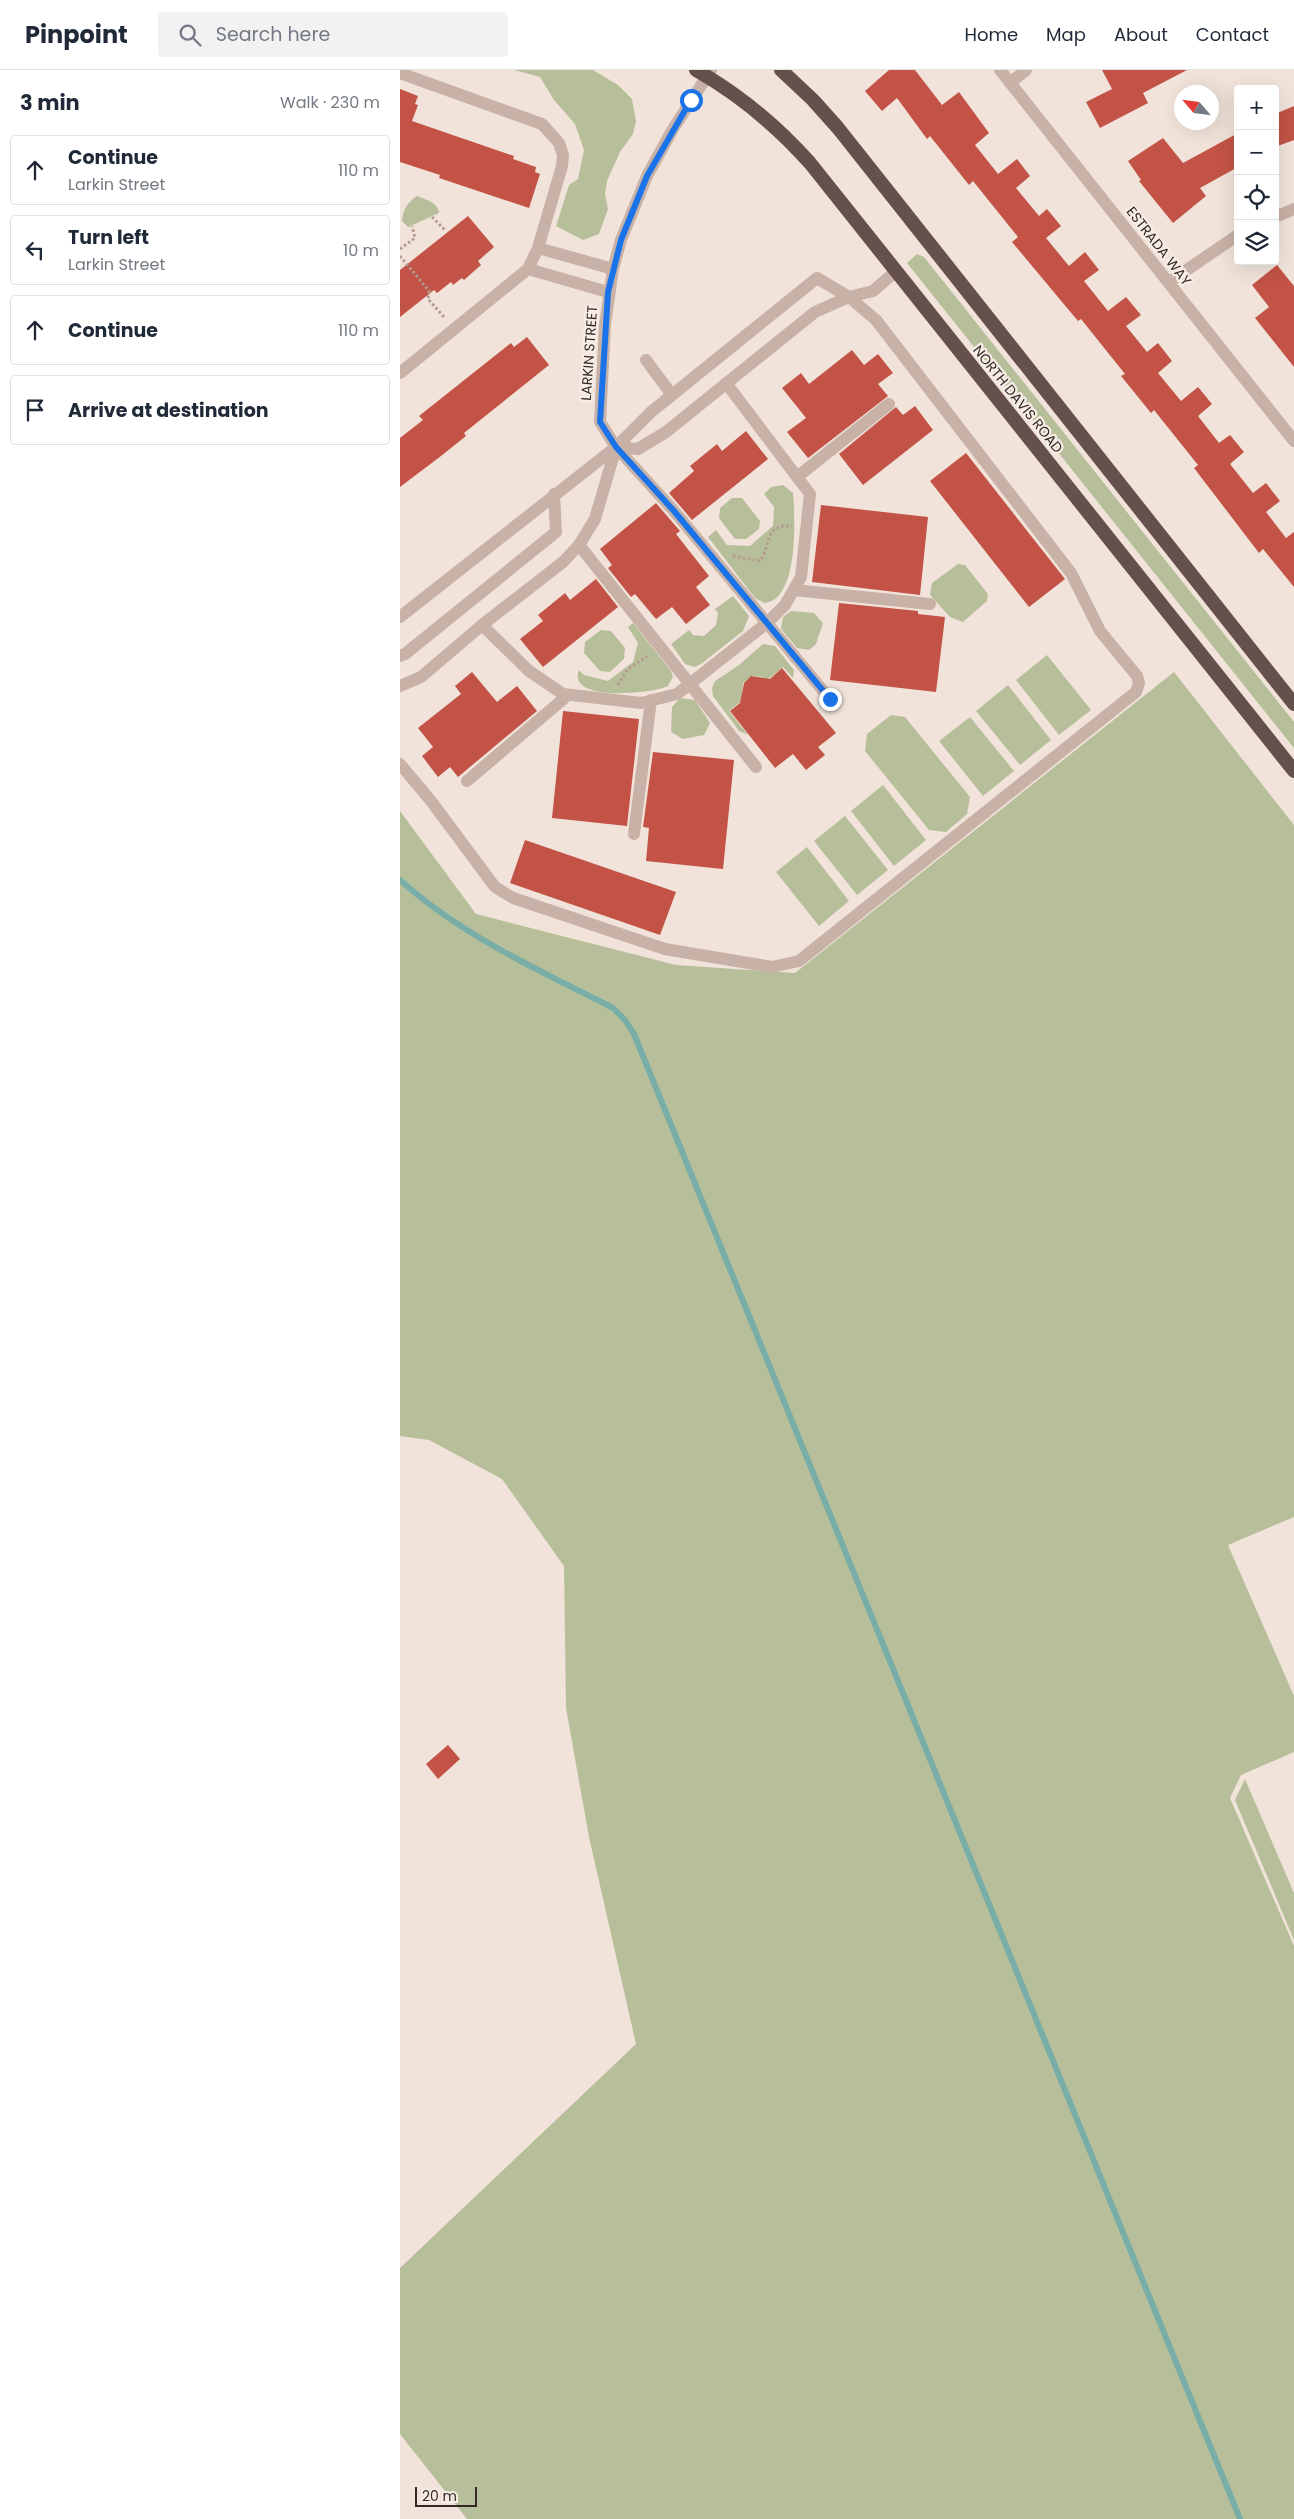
<!DOCTYPE html>
<html lang="en">
<head>
<meta charset="utf-8">
<style>
	:root { --surface:#fff; --page:#f2f2f3; --text:#1f2937; --muted:#747a83; --line:#e0e1e3 }
	body { margin:0; font-family:Poppins,sans-serif; background:var(--page); color:var(--text) }
	.controls { position:absolute; right:15px; top:15px; display:grid; overflow:hidden; border-radius:5px; box-shadow:0 5px 20px #0002 }
	.controls button { width:45px; height:45px; display:grid; place-items:center; padding:0; border:0; border-bottom:1px solid var(--line); background:var(--surface); color:var(--text); font:25px sans-serif }
	.compass { position:absolute; left:774px; top:15px; width:45px; height:45px; border-radius:50%; background:var(--surface); box-shadow:0 5px 20px #0002; rotate:298deg }
	.scale { position:absolute; left:15px; bottom:12px; width:62px; box-sizing:border-box; padding-left:5px; border:2px solid #342927; border-top:0; font-size:14px; line-height:18px; white-space:nowrap; color:#342927; -webkit-text-stroke:4px #f8ede6; paint-order:stroke }
	.stop { position:absolute; width:15px; height:15px; margin:-11px; border:4px solid #1a73e8; border-radius:50%; background:#fff }
	.stop.end { background:#1a73e8; border-color:#fff; box-shadow:0 1px 5px #0008 }
	.list { margin:0; padding:0; list-style:none }
	h2 { display:flex; justify-content:space-between; align-items:center; height:65px; margin:0; padding:0 20px; font-size:21px }
	h2 small { font-size:16px; font-weight:400; color:var(--muted) }
	.list li { display:grid; grid-template-columns:32px 1fr auto; gap:15px; align-items:center; box-sizing:border-box; height:70px; margin:0 10px 10px; padding:0 10px; border:1px solid var(--line); border-radius:5px }
	.list b { display:block; font-size:19px; white-space:nowrap }
	.list p { margin:0; font-size:16px; white-space:nowrap; color:var(--muted) }
	.list em { font-size:16px; font-style:normal; color:var(--muted) }
	.icon { flex:none; width:28px; height:28px; fill:none; stroke:currentColor; stroke-width:2; stroke-linecap:round; stroke-linejoin:round }
	.map { position:relative; flex:none; width:894px; height:2449px; overflow:hidden }
	header { display:flex; align-items:center; gap:30px; box-sizing:border-box; height:70px; padding:0 25px; background:var(--surface); border-bottom:1px solid var(--line) }
	header strong { font-size:24px }
	nav { display:flex; gap:28px; margin-inline-start:auto; font-size:18px }
	.search { width:350px; height:45px; background:var(--page); display:flex; align-items:center; gap:12px; box-sizing:border-box; padding:0 18px; border-radius:5px; color:var(--muted); font-size:19px }
	main { display:flex }
	aside { flex:1; background:var(--surface) }
	.map>svg:first-child { display:block }
	.green { fill:#b7bf9a }
	.lines { fill:none; stroke-linecap:round; stroke-linejoin:round }
	.stream { stroke:#79ada8; stroke-width:6 }
	.building { fill:#c25346 }
	.path { stroke:#b49b90; stroke-width:3; stroke-dasharray:2.5 2.5; stroke-linecap:butt }
	.service { stroke:#c8b1a6; stroke-width:12 }
	.pedestrian { stroke:#c8b1a6; stroke-width:12 }
	.minor { stroke:#c8b1a6; stroke-width:12 }
	.trunk { stroke:#66504b; stroke-width:14 }
	.route { stroke:#1a73e8; stroke-width:6 }
	.labels { text-anchor:middle; stroke-width:4.5; stroke-linejoin:round; paint-order:stroke }
	.street-label { font-size:14px; fill:#342927; stroke:#f8ede6 }
</style>
</head>
<body>
<header>
<strong>Pinpoint</strong>
<div class="search"><svg class="icon" aria-label="search" viewBox="0 0 24 24"><circle cx="10" cy="10" r="6"/><path d="M15 15l6 6"/></svg>Search here</div>
<nav><a>Home</a><a>Map</a><a>About</a><a>Contact</a></nav>
</header>
<main>
<aside>
<h2>3 min<small>Walk · 230 m</small></h2>
<ul class="list">
<li><svg class="icon" aria-label="ahead" viewBox="0 0 24 24"><path d="M12 20V5M6 11l6-6 6 6"/></svg><div><b>Continue</b><p>Larkin Street</p></div><em>110 m</em></li>
<li><svg class="icon" aria-label="left" viewBox="0 0 24 24"><path d="M17 20v-9H6M10 6l-5 5 5 5"/></svg><div><b>Turn left</b><p>Larkin Street</p></div><em>10 m</em></li>
<li><svg class="icon" aria-label="ahead" viewBox="0 0 24 24"><path d="M12 20V5M6 11l6-6 6 6"/></svg><div><b>Continue</b></div><em>110 m</em></li>
<li><svg class="icon" aria-label="arrive" viewBox="0 0 24 24"><path d="M6 21V4h12l-3 4 3 4H6"/></svg><div><b>Arrive at destination</b></div></li>
</ul>
</aside>
<div class="map">
<svg width="894" height="2449" viewBox="0 0 894 2449">
	<rect width="100%" height="100%" fill="#f1e3da"/>
	<path class="green" d="M 114,0 L 193,0 L 218,15 L 232,29 L 236,51 L 233,64 L 220,82 L 207,111 L 205,124 L 208,139 L 199,164 L 183,170 L 156,156 L 169,115 L 178,109 L 184,80 L 175,54 L 154,30 L 140,7 Z
		M 17,126 C 26,130 38,132 39,143 L 8,157 L 2,151 C 3,139 7,133 17,126 Z
		M 517,184 L 524,187 L 894,652 L 894,678 L 507,193 Z
		M 383,415 L 393,423 C 395,449 399,530 364,533 L 355,528 L 308,467 L 316,460 L 327,475 L 350,476 L 373,456 L 374,437 L 364,424 L 371,417 Z
		M 332,428 L 342,428 L 360,451 L 359,459 L 346,469 L 335,469 L 319,448 L 320,438 Z
		M 558,494 L 565,495 L 588,524 L 587,531 L 563,552 L 550,547 L 530,525 L 532,513 Z
		M 333,526 L 349,546 L 343,561 L 301,594 L 295,597 L 285,594 L 271,574 L 289,560 L 293,565 L 304,566 L 316,555 L 318,543 L 315,539 Z
		M 391,541 L 414,543 L 423,553 L 416,574 L 409,580 L 397,578 L 381,559 L 383,547 Z
		M 233,553 L 271,601 L 273,607 L 268,616 C 252,624 166,632 179,600 L 184,605 L 208,611 L 233,592 L 238,573 L 228,557 Z
		M 201,560 L 211,561 L 225,578 L 224,589 L 210,602 L 200,601 L 184,583 L 185,572 Z
		M 363,574 L 375,576 L 394,600 L 393,608 L 383,597 L 365,612 L 362,607 L 352,606 L 343,613 L 342,624 L 345,628 L 329,641 L 348,665 L 339,661 L 313,626 L 312,618 L 315,611 L 339,595 Z
		M 647,585 L 691,640 L 659,665 L 616,610 Z
		M 774,602 L 894,755 L 894,1447 L 828,1475 L 894,1626 L 894,1682 L 841,1705 L 830,1728 L 894,1876 L 894,2449 L 67,2449 L 0,2364 L 0,2198 L 236,1974 L 189,1767 L 166,1638 L 164,1496 L 102,1409 L 29,1370 L 0,1366 L 0,741 L 76,844 L 276,895 L 395,903 Z
		M 608,615 L 651,670 L 620,695 L 576,641 Z
		M 280,628 L 295,630 L 310,653 L 304,665 L 283,669 L 271,662 L 272,637 Z
		M 491,645 L 505,647 L 570,727 L 567,744 L 546,762 L 529,760 L 465,681 L 467,664 Z
		M 570,647 L 614,701 L 583,726 L 539,671 Z
		M 483,715 L 526,770 L 494,796 L 451,741 Z
		M 445,746 L 488,800 L 457,825 L 414,771 Z
		M 407,777 L 449,831 L 419,856 L 376,802 Z
		M 845,1709 L 894,1823 L 894,1870 L 835,1730 Z"/>
	<g class="lines">
		<path class="stream" d="M 0,810 C 62,866 139,900 213,938 L 225,950 L 234,964 L 840,2449"/>
	</g>
	<path class="building" d="M 489,0 L 515,0 L 542,35 L 559,22 L 589,63 L 575,75 L 598,104 L 617,89 L 630,106 L 616,118 L 639,146 L 647,139 L 661,156 L 646,168 L 669,196 L 685,182 L 699,200 L 684,211 L 708,241 L 726,227 L 741,245 L 726,256 L 747,282 L 758,273 L 772,291 L 758,303 L 781,331 L 798,317 L 812,334 L 798,346 L 819,373 L 830,365 L 844,382 L 830,394 L 853,423 L 866,413 L 880,431 L 866,442 L 886,468 L 894,462 L 894,517 L 863,479 L 859,483 L 794,398 L 798,395 L 754,340 L 751,343 L 721,306 L 725,304 L 681,249 L 678,251 L 612,172 L 618,167 L 573,111 L 569,115 L 530,66 L 527,69 L 497,28 L 482,41 L 465,21 Z
		M 702,0 L 787,0 L 743,23 L 748,33 L 700,58 L 686,32 L 712,19 Z
		M 0,19 L 18,26 L 15,34 L 18,35 L 12,51 L 114,86 L 113,89 L 136,97 L 135,102 L 140,104 L 129,138 L 39,108 L 40,105 L 0,92 Z
		M 894,36 L 894,70 L 875,77 L 875,44 Z
		M 838,63 L 838,97 L 800,118 L 806,126 L 773,153 L 739,111 L 741,110 L 728,91 L 763,68 L 783,93 Z
		M 68,146 L 94,177 L 78,191 L 81,195 L 64,210 L 62,208 L 53,215 L 51,212 L 37,223 L 34,220 L 0,247 L 0,200 Z
		M 877,195 L 894,216 L 894,297 L 855,248 L 869,237 L 852,215 Z
		M 127,267 L 149,295 L 64,363 L 66,366 L 41,386 L 0,417 L 0,368 L 23,350 L 19,346 L 111,273 L 114,277 Z
		M 452,280 L 464,295 L 478,284 L 493,303 L 478,314 L 488,326 L 408,388 L 387,362 L 406,348 L 382,318 L 401,303 L 409,314 Z
		M 515,336 L 533,360 L 463,415 L 439,384 L 496,337 L 503,345 Z
		M 346,361 L 368,389 L 292,450 L 269,423 L 294,401 L 290,396 L 317,374 L 322,381 Z
		M 566,383 L 665,509 L 629,537 L 530,411 Z
		M 256,433 L 280,461 L 276,464 L 309,506 L 296,517 L 310,535 L 286,554 L 272,537 L 256,549 L 235,524 L 231,527 L 208,498 L 212,495 L 200,479 Z
		M 421,435 L 528,447 L 520,525 L 412,512 Z
		M 196,509 L 218,537 L 143,597 L 120,569 L 143,551 L 138,545 L 165,523 L 170,530 Z
		M 439,533 L 518,541 L 518,544 L 545,547 L 536,622 L 430,610 Z
		M 382,598 L 436,663 L 418,677 L 425,685 L 406,700 L 393,684 L 375,698 L 330,641 L 340,633 L 344,613 L 351,606 L 370,609 Z
		M 72,602 L 97,632 L 117,616 L 137,641 L 58,707 L 50,697 L 38,707 L 22,686 L 33,677 L 18,658 L 61,624 L 55,616 Z
		M 163,641 L 239,649 L 227,756 L 152,748 Z
		M 253,682 L 334,690 L 323,799 L 246,791 L 249,758 L 243,757 Z
		M 125,770 L 276,822 L 260,865 L 110,813 Z
		M 48,1675 L 60,1689 L 38,1709 L 26,1694 Z"/>
	<g class="lines">
		<path class="path" d="M 32,147 L 45,160
			M 0,179 L 15,168 L 12,156
			M 0,186 L 29,221 L 28,229 L 44,247
			M 333,486 L 360,491 C 371,476 364,453 392,456
			M 218,615 L 228,599 L 247,586"/>
		<path class="service" d="M 246,290 L 272,325
			M 0,547 L 216,377 L 251,342 L 417,208 L 449,227 L 476,250 L 671,503 L 700,561 L 737,606 L 739,613 L 736,622 L 399,891 L 372,897 L 265,879 L 113,828 L 95,817 L 31,731 L 0,694
			M 0,586 L 5,584 L 156,462 L 154,424
			M 0,616 L 21,607 L 82,555 L 163,492 L 179,475 L 195,449 L 216,377 L 238,379 L 266,362 L 415,242 L 449,227 L 473,221 L 495,202"/>
		<path class="pedestrian" d="M 216,377 L 274,441 L 430,629
			M 397,407 L 489,334
			M 179,475 L 356,697
			M 394,520 L 530,534
			M 82,555 L 129,601 L 163,624 L 241,633 L 277,624 L 367,553 L 385,535 L 401,507 L 410,424 L 326,313
			M 67,711 L 168,625
			M 234,764 L 251,630"/>
		<path class="minor" d="M 600,0 L 894,371
			M 0,3 L 142,54 L 159,73 L 163,85 L 162,96 L 138,178 L 128,199 L 0,303
			M 610,13 L 626,0
			M 875,147 L 894,139
			M 138,178 L 213,199
			M 128,199 L 208,222
			M 769,212 L 838,165
			M 216,377 L 200,352 L 205,255 L 213,199 L 221,170 L 247,106 L 273,59 L 311,0"/>
		<path class="trunk" d="M 296,0 C 340,25 376,55 410,93 L 894,701
			M 381,0 L 413,30 L 438,58 L 894,634"/>
	</g>
	<g class="lines">
		<path class="route" d="M 291,30 L 247,106 L 221,170 L 208,222 L 200,352 L 216,377 L 274,441 L 430,629"/>
	</g>
	<g class="labels">
		<g class="street-label">
			<text transform="translate(759 176) rotate(52)" y="5">ESTRADA WAY</text>
			<text transform="translate(189 283) rotate(-86)" y="5">LARKIN STREET</text>
			<text transform="translate(618 329) rotate(51)" y="5">NORTH DAVIS ROAD</text>
		</g>
	</g>
</svg>
<div class="controls">
<button>+</button>
<button>−</button>
<button><svg class="icon" aria-label="locate" viewBox="0 0 24 24"><circle cx="12" cy="12" r="6"/><path d="M12 2v4M12 18v4M2 12h4M18 12h4"/></svg></button>
<button><svg class="icon" aria-label="layers" viewBox="0 0 24 24"><path d="M12 4l9 5-9 5-9-5zM3 14l9 5 9-5"/></svg></button>
</div>
<svg class="compass" viewBox="-18 -18 36 36"><path d="M0-13l5 13h-10z" fill="#e53935"/><path d="M0 13l5-13h-10z" fill="#747a83"/></svg>
<div class="scale">20 m</div>
<div class="stop" style="left:291px;top:30px"></div>
<div class="stop end" style="left:430px;top:629px"></div>
</div>
</main>
</body>
</html>
